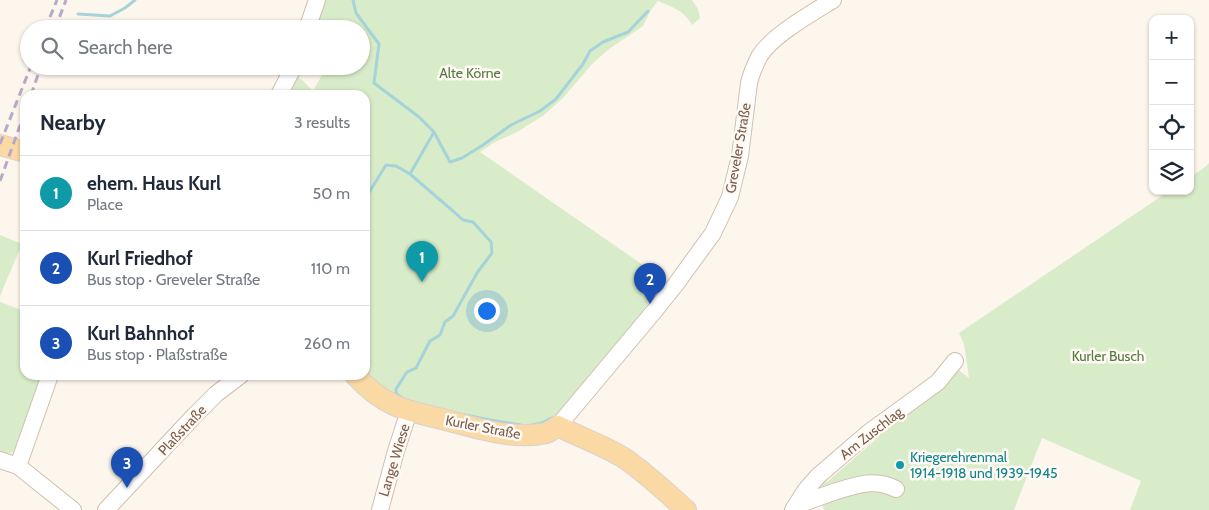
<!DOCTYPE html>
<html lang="en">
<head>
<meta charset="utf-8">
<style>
	:root { --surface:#fff; --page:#f2f2f3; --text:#1f2937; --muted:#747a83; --line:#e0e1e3; --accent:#1a73e8 }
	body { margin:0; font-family:Cabin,sans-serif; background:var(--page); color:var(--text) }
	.controls { position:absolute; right:15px; top:15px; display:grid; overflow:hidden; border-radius:10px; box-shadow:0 1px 4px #0004 }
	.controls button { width:45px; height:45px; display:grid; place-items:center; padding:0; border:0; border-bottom:1px solid var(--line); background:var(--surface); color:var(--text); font:25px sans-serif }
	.you { position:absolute; left:486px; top:310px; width:18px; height:18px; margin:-12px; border:4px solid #fff; border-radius:50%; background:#1a73e8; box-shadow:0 0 0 8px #1a73e833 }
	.badge { display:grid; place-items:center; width:32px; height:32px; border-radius:50%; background:var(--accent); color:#fff; font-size:16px; font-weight:700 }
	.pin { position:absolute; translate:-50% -41px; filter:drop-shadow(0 1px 2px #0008) }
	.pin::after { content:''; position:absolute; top:26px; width:18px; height:15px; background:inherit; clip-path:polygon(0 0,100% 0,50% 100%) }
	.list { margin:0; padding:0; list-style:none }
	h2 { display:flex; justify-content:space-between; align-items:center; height:65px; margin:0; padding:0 20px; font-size:21px }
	h2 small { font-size:16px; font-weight:400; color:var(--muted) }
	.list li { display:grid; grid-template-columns:32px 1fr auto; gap:15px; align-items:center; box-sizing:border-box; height:75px; padding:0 20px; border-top:1px solid var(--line) }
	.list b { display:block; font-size:19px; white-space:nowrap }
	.list p { margin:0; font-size:16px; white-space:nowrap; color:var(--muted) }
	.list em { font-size:16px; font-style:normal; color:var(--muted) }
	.icon { flex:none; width:28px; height:28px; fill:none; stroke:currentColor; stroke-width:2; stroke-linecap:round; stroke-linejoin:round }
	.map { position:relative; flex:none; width:1209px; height:510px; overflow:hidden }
	.search { position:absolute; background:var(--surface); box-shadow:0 1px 4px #0004; left:20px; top:20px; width:350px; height:55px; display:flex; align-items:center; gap:12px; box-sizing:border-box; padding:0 18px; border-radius:28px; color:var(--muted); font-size:19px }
	.panel { position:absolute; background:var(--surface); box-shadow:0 1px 4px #0004; left:20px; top:90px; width:350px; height:290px; border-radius:15px }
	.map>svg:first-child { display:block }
	.green { fill:#d8ecc9 }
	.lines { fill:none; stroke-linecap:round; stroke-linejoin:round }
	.stream { stroke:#a5d3da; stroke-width:3 }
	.minor-casing { stroke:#d1beb0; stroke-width:18 }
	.major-casing { stroke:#dad1cd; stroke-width:22 }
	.minor { stroke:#fff; stroke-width:16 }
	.major { stroke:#fbd9a5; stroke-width:20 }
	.rail { stroke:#b9a8c9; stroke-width:3; stroke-dasharray:8 5; stroke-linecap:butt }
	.culture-dot { fill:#0f9aa8; stroke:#fffaf3; stroke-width:2 }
	.labels { text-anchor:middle; stroke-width:5; stroke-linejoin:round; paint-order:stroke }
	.park-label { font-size:14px; fill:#537a41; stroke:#fffaf3 }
	.street-label { font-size:14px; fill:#7a5c4d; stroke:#fffaf3 }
	.culture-label { font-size:14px; fill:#0d838f; stroke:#fffaf3; text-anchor:start }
</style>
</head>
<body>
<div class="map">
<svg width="1209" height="510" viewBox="0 0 1209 510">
	<rect width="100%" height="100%" fill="#fdf6ec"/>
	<path class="green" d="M 317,0 L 692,0 L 698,9 L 700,18 L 692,25 C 685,11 672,7 658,1 L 651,10 L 643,26 L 609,49 L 593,63 L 562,99 L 544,115 L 517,132 L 495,142 L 480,152 L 666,281 L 643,310 L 641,317 L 553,420 L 539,428 L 501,426 L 402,400 L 365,375 L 365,95 L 285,95 L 296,76 L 302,80 L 313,91 L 327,66 L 361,66 L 361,29 L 315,29 Z
		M 1209,163 L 1209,510 L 1130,510 L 1141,481 L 1042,438 L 1014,510 L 824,510 L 817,488 L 825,481 L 827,482 L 874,441 L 872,438 L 956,368 L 969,378 L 964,344 L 959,333 L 1169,191 L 1190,191 L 1190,177 L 1205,167 Z
		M 0,235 L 22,244 L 0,296 Z
		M 0,302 L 24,311 L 25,310 L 25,375 L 44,375 L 16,449 C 12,455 6,454 0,452 Z"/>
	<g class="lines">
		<path class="stream" d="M 353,0 L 356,13 L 379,44 L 374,83 L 419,117 L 434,132 L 450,162 L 462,158 L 483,145 L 511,125 L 540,111 L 556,99 L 583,64 L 590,51 L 603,42 L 628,32 L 648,11
			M 78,14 L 110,16 L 125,8 L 135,0
			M 410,174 L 434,132
			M 365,199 L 386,165 L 396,166 L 410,174 L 453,211 L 463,220 L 473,222 L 491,242 L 492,253 L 477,273 L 453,316 L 445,322 L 440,335 L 430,341 L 416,368 L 407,372 L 396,389 L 396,394 L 406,400
			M 460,414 L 490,420 L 521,425
			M 532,425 L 542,423 L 551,418"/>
		<g class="minor-casing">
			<path id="minor" d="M 307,29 L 317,0
				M 279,95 L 294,66
				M 50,375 L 18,466 L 73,510
				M 558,426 L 656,309 L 676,284 L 713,233 L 730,197 L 740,156 L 749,83 C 751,74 755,65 759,57 C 771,36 812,13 833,0
				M 0,460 L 18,466
				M 796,506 C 809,501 821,496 834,492 C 856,485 875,478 896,489
				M 106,510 L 194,416 L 216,394 L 241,375
				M 380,510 L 396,451 L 409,411
				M 793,510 L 805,491 L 818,476 L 868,433 L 938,382 L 955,361"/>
		</g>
		<g class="major-casing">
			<path id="major" d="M 0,145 L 25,152
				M 355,375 C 366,387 379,398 394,405 C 409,412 426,415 442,419 C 474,427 508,439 541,434 C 547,434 552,430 558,426 C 579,437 603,445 624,458 C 646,473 666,492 686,510"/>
		</g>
		<use href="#minor" class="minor"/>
		<use href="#major" class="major"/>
		<path class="rail" d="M 45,29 L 57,0
			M 55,29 L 66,0
			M 31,95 L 41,66
			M 0,144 L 31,66
			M 0,181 L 25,112"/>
	</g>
	<circle class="culture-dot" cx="900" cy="465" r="5"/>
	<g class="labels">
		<g class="park-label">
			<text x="470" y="78">Alte Körne</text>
			<text x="1108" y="361">Kurler Busch</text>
		</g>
		<g class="street-label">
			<text transform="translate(738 148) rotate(-80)" y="5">Greveler Straße</text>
			<text transform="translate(483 427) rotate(11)" y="5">Kurler Straße</text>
			<text transform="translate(182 430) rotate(-47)" y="5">Plaßstraße</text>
			<text transform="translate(871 433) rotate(-38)" y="5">Am Zuschlag</text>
			<text transform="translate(394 460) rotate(-73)" y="5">Lange Wiese</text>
		</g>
		<g class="culture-label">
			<text x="910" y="462">Kriegerehrenmal<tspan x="910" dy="16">1914-1918 und 1939-1945</tspan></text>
		</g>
	</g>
</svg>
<div class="controls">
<button>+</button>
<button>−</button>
<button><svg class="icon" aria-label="locate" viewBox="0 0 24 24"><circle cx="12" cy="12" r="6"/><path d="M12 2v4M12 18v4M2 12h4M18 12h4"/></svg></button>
<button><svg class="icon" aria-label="layers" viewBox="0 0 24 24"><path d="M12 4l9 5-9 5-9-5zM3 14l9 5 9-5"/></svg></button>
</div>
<div class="you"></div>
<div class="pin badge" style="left:422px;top:282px;background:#0f9aa8">1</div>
<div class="pin badge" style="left:650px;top:304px;background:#1a4fb4">2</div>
<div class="pin badge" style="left:127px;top:488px;background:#1a4fb4">3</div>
<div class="search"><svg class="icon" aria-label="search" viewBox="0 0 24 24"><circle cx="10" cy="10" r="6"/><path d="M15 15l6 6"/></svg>Search here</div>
<section class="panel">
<h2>Nearby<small>3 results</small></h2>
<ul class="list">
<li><span class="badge" style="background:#0f9aa8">1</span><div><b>ehem. Haus Kurl</b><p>Place</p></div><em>50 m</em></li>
<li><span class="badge" style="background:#1a4fb4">2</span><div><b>Kurl Friedhof</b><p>Bus stop · Greveler Straße</p></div><em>110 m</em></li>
<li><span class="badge" style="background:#1a4fb4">3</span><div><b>Kurl Bahnhof</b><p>Bus stop · Plaßstraße</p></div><em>260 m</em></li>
</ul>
</section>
</div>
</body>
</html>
